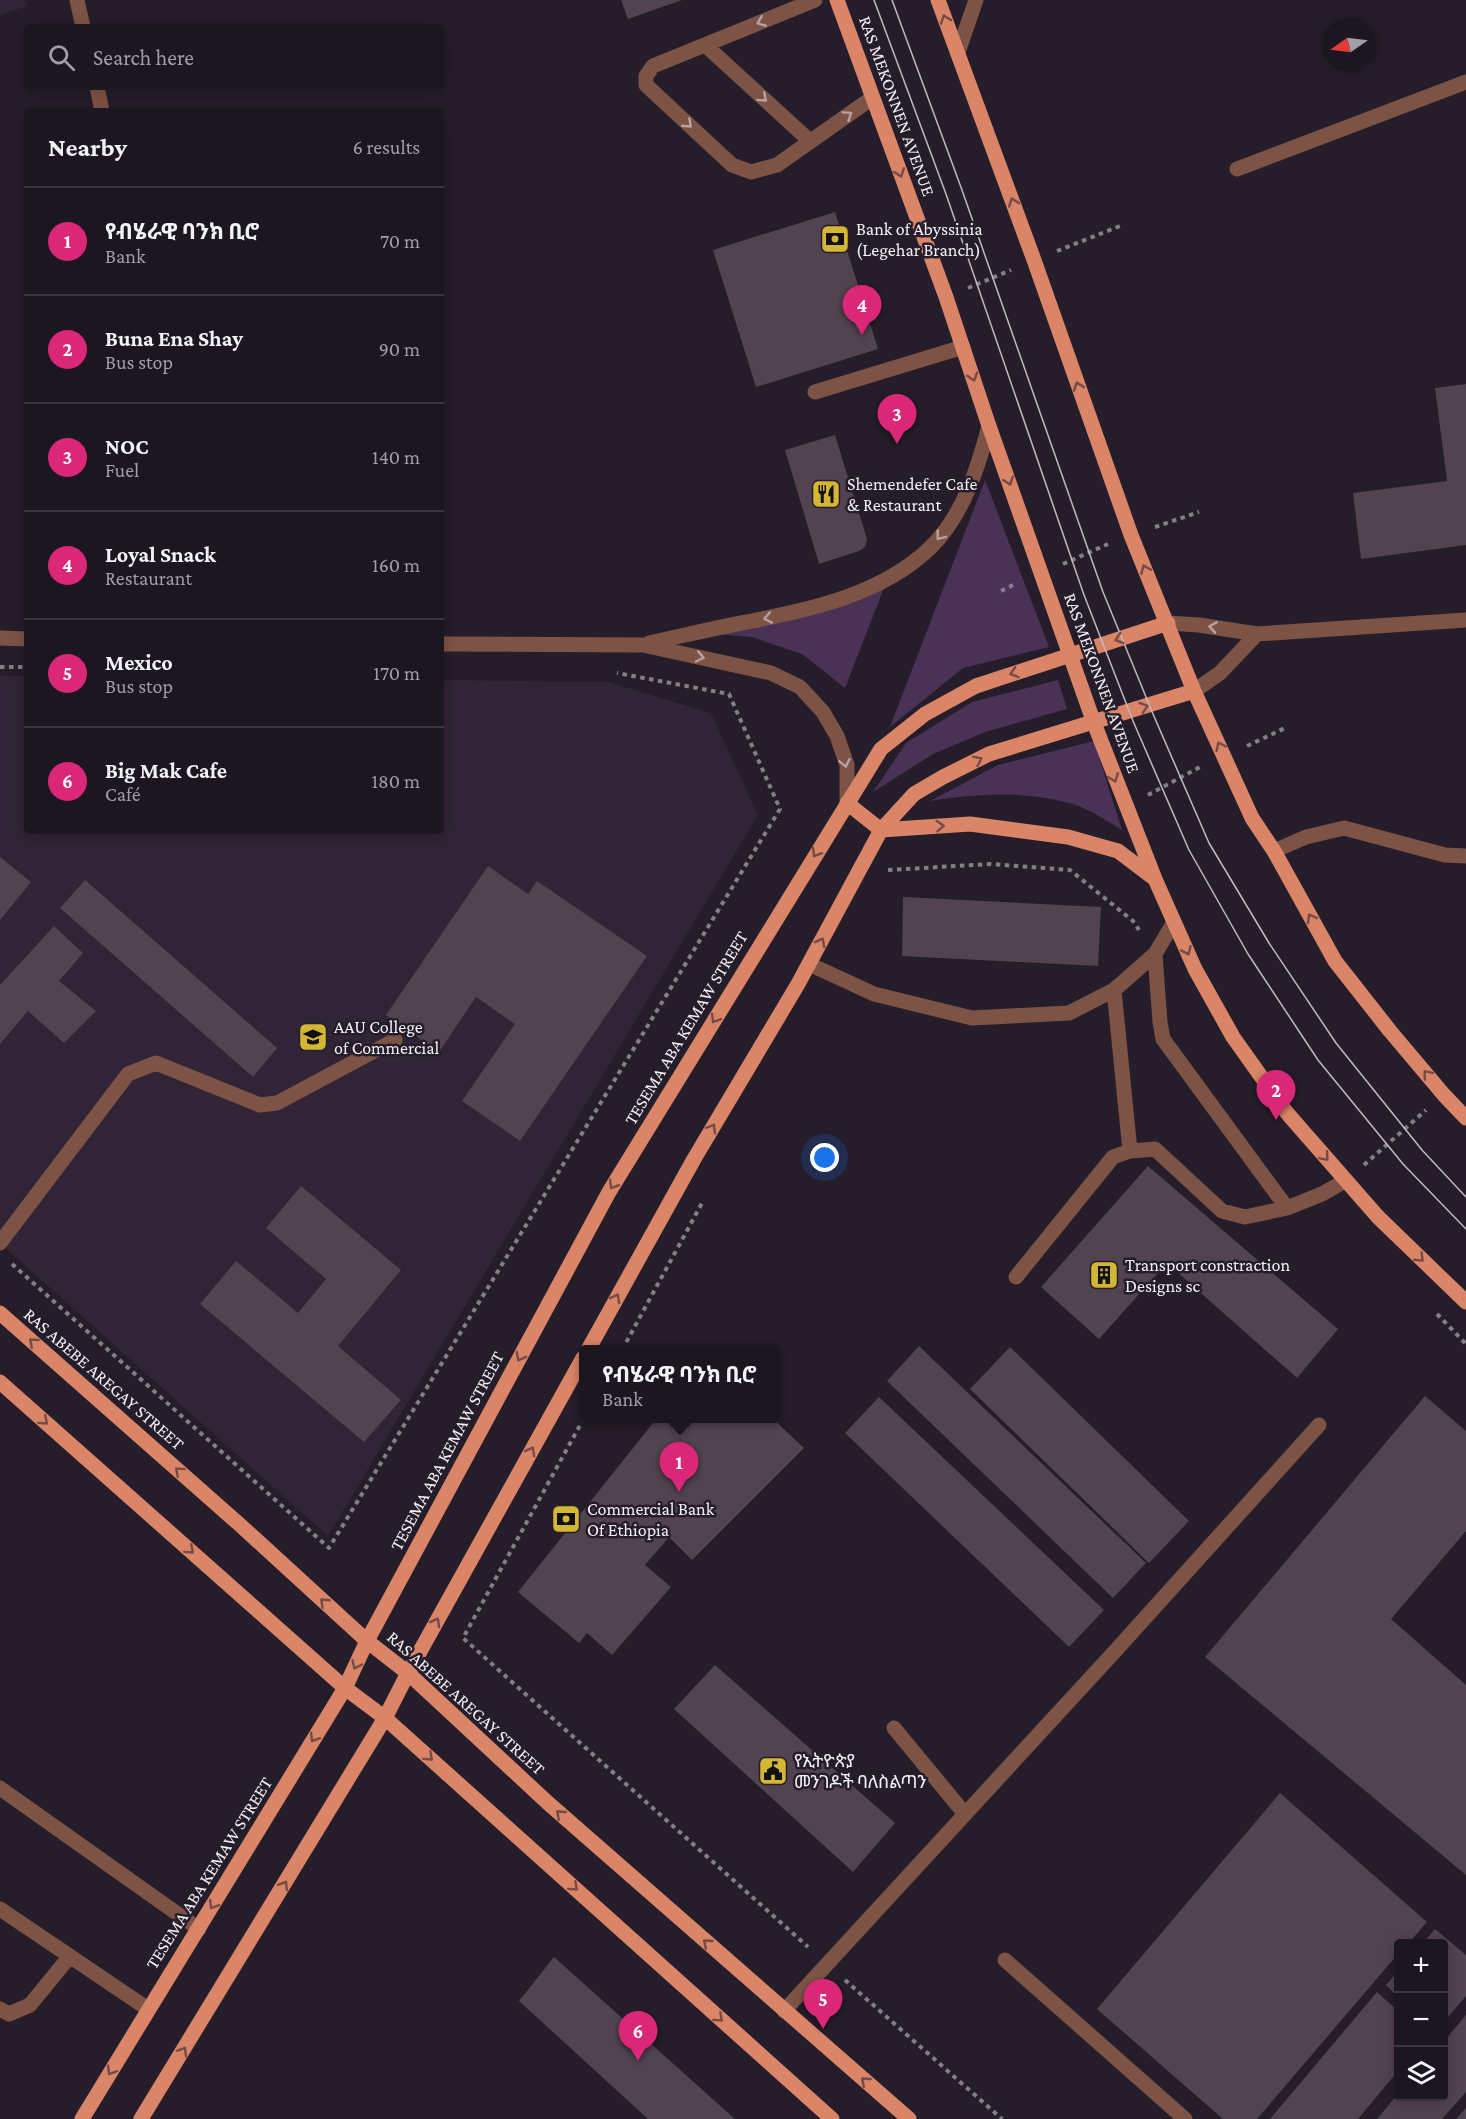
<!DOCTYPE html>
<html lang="en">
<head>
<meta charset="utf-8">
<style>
	:root { --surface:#1c1620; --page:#251f29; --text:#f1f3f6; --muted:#a09fa5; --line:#3a353e; --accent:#db2777 }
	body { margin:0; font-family:"Crimson Pro","Noto Sans Ethiopic",serif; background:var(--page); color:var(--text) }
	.controls { position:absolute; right:18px; bottom:18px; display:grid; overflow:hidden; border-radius:6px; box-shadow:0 3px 15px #0003 }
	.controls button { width:54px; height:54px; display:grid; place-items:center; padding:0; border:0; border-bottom:2px solid var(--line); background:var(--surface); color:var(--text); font:30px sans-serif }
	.compass { position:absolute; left:1322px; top:18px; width:54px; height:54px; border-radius:50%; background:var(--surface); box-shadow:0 3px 15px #0003; rotate:256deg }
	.you { position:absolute; left:825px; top:1158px; width:21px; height:21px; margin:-15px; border:4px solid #fff; border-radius:50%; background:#1a73e8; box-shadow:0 0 0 9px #1a73e833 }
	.badge { display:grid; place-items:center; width:39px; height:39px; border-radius:50%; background:var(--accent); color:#fff; font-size:20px; font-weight:700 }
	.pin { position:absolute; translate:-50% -50px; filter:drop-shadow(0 2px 3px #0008) }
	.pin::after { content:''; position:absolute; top:32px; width:21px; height:18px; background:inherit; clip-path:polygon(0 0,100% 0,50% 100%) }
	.popup { position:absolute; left:579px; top:1345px; width:201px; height:78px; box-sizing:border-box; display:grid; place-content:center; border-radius:6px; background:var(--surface); filter:drop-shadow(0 2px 4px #0005); font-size:20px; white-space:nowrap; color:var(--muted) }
	.popup b { font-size:22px; color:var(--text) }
	.popup::after { content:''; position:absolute; left:50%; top:100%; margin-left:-12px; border:12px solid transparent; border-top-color:var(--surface) }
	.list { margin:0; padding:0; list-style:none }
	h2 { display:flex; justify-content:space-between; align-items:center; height:78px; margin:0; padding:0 24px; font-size:26px }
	h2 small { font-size:20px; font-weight:400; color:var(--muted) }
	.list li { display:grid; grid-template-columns:39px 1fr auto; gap:18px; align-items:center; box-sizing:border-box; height:108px; padding:0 24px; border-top:2px solid var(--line) }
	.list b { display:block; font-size:22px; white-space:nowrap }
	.list p { margin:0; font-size:20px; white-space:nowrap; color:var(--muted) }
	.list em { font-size:20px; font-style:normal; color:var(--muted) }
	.icon { flex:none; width:33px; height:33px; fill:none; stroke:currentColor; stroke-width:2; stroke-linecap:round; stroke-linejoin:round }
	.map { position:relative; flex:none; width:1466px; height:2119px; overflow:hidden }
	.search { position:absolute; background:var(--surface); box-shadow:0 3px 15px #0003; left:24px; top:24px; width:420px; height:66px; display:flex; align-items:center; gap:15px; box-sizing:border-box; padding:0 21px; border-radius:6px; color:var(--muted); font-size:22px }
	.panel { position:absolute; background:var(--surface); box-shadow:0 3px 15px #0003; left:24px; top:108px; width:420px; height:726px; border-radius:6px }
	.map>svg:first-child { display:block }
	.built { fill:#302436 }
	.green { fill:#4a3256 }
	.building { fill:#51434f }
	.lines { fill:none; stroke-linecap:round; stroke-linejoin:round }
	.path { stroke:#857e89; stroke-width:4; stroke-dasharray:4.5 4.5; stroke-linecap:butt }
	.minor { stroke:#7d5346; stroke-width:15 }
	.major { stroke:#da8468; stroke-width:15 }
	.tram { stroke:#c1bac4; stroke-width:1.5 }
	.oneway { stroke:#764b46 }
	.oneway2 { stroke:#b9a19f }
	.labels { text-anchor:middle; stroke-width:5; stroke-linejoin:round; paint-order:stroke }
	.street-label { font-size:18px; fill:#f5eff8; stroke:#251d2a }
	.poi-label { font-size:18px; fill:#f5eff8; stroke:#251d2a; text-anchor:start }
</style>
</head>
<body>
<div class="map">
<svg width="1466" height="2119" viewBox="0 0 1466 2119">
	<rect width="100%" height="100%" fill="#251d2a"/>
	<path class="built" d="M 0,0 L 25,0 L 27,6 L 0,15 Z
		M 0,676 L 27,676 L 27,831 L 441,831 L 441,680 L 608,682 L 711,713 L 758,815 L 328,1536 L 0,1243 Z"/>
	<path class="green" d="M 985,480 L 1049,647 L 963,668 L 890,727 Z
		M 884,588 L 845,688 L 802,654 L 752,637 L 690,632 Z
		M 1058,680 L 1067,709 L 985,732 L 933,754 L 873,792 L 906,743 L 972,702 Z
		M 1094,741 L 1122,830 C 1107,821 1089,809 1073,804 C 1024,790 978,794 930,801 L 998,765 Z"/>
	<path class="building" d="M 621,0 L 682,0 L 628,19 Z
		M 835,212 L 878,349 L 756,387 L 713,250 Z
		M 1466,384 L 1466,545 L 1361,559 L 1353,493 L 1447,481 L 1435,388 Z
		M 835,435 L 867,539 L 865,547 L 859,551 L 819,564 L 785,450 Z
		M 0,857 L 31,882 L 0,920 Z
		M 488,866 L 528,894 L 537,881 L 647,956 L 520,1141 L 462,1101 L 515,1024 L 476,997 L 439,1052 L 386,1015 Z
		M 85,880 L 277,1048 L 253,1077 L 60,908 Z
		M 903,897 L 1101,907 L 1098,966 L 902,956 Z
		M 54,926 L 83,953 L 59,981 L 96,1011 L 64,1043 L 28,1011 L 0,1044 L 0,985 Z
		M 1148,1166 L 1338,1329 L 1297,1378 L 1167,1263 L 1099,1339 L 1041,1287 Z
		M 301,1186 L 401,1270 L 338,1346 L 401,1400 L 364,1442 L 200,1304 L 236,1261 L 298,1313 L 326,1279 L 266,1228 Z
		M 919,1346 L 1146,1563 L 1113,1598 L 887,1381 Z
		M 1010,1347 L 1189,1521 L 1149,1563 L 970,1389 Z
		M 1425,1396 L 1466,1431 L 1466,1531 L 1391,1619 L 1466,1685 L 1466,1875 L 1205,1657 Z
		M 879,1397 L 1104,1610 L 1069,1647 L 845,1433 Z
		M 657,1418 L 772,1418 L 804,1448 L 692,1560 L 669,1537 L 645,1565 L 671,1587 L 612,1655 L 587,1633 L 579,1643 L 518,1592 Z
		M 715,1665 L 895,1823 L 853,1872 L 674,1709 Z
		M 1280,1793 L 1427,1922 L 1408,1944 L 1398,1944 L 1398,1954 L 1257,2119 L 1223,2119 L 1097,2009 Z
		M 1435,1929 L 1466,1955 L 1466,1996 L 1444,2022 L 1444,1944 L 1422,1944 Z
		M 554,1957 L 735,2119 L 648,2119 L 519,2001 Z
		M 1398,1971 L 1398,1997 L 1386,1985 Z
		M 1377,1992 L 1398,2011 L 1398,2071 L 1358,2119 L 1270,2119 Z
		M 1466,2015 L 1466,2092 L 1442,2119 L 1377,2119 L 1398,2094 L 1398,2096 L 1444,2096 L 1444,2041 Z
		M 1466,2108 L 1466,2119 L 1456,2119 Z"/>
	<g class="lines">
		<path class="path" d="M 1057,251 L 1120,226
			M 968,288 L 1011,270
			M 1155,527 L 1199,512
			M 1063,564 L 1108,544
			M 1001,591 L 1017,583
			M 0,667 L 27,667
			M 1247,746 L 1285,728
			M 1148,795 L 1202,766
			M 888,870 L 991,864 L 1070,870 L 1133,921 L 1139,930
			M 1364,1165 L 1426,1110
			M 12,1264 L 329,1548 L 780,809 L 729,694 L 617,673
			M 1437,1314 L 1466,1344
			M 622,1350 L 702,1203
			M 584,1418 L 463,1638 L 808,1947
			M 845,1980 L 1002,2119"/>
		<path class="minor" d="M 77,0 L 83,27
			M 815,0 L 653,66 L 646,76 L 646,85 L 732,165 L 751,172 L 777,165 L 872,98
			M 705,45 L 810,141
			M 958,52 L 976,0
			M 97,87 L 102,111
			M 1237,169 L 1466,82
			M 815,392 L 963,347
			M 1168,623 L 1199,625 L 1257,634 L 1466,620
			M 0,638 L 27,639
			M 649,643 C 682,636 714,628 747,622 C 811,609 881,595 930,548 C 963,516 978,468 989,426
			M 441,644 L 643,645 L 771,673 L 800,687 L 823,712 L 837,736 L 847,765 L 847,803
			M 1194,691 L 1220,673 L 1257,634
			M 1274,851 L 1306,837 L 1344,828 L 1445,855 L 1466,856
			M 1155,954 L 1160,1022 L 1163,1039 L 1287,1208
			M 809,964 L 874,994 L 972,1018 L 1069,1013 L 1114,990 L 1155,954 L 1174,922
			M 1114,990 L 1130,1151
			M 0,1243 L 128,1074 L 156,1063 L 260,1105 L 277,1103 L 395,1040
			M 1016,1277 L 1113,1157 L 1130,1151 L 1155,1149 L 1222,1211 L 1245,1217 L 1287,1208 L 1322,1194 L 1345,1181
			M 894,1728 L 965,1814
			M 0,1788 L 199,1929
			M 0,1909 L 148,2009
			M 1005,1960 L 1185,2119
			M 0,2009 L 9,2014 L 30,2005 L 70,1956
			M 784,2011 L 1117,1649 L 1319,1425"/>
		<path class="major" d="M 837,0 L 946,297 L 989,426 L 1094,723 L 1155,879 L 1195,969 L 1233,1037 L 1287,1113 L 1378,1217 L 1466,1302
			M 938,0 L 1034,260 L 1131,535 L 1194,691 L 1252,818 L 1274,851 L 1335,961 L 1390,1031 L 1444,1095 L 1466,1118
			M 847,803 L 881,830 L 970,824 L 1068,837 L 1118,851 L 1155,879
			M 0,1313 L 239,1524 L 367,1641 L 408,1673 L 548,1803 L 909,2119
			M 588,1350 L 694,1159 L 798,984 L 881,830 L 914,794 L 943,777 L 989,754 L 1194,691
			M 0,1382 L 345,1688 L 385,1718 L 832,2119
			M 82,2119 L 345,1688 L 367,1641 L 609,1192 L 881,749 L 925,714 L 976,686 L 1168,623
			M 141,2119 L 385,1718 L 408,1673 L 583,1358"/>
		<path class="tram" d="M 874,0 L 946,194 L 1084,595 L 1133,721 L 1189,850 L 1248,954 L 1318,1060 L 1403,1164 L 1466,1229
			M 892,0 L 962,190 L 1103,592 L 1153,714 L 1209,843 L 1269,943 L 1336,1043 L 1422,1150 L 1466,1197"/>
	</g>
	<defs><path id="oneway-chevron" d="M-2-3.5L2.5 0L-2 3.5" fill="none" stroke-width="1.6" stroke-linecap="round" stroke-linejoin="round" transform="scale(1.5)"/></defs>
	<g class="oneway">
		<use href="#oneway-chevron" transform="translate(945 19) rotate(-110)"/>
		<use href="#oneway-chevron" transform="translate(900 173) rotate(69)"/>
		<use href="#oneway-chevron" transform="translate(1013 202) rotate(-110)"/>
		<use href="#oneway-chevron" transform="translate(973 377) rotate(72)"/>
		<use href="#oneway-chevron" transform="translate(1078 386) rotate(-109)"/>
		<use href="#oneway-chevron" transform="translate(1009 481) rotate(70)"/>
		<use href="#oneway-chevron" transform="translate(1145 569) rotate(-113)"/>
		<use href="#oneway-chevron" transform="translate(1119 639) rotate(162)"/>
		<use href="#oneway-chevron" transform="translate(1014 673) rotate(162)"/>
		<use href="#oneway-chevron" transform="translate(1144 707) rotate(-18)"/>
		<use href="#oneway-chevron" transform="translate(1220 746) rotate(-115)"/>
		<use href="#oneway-chevron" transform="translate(978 760) rotate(-26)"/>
		<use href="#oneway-chevron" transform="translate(1114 778) rotate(69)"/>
		<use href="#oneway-chevron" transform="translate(940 826) rotate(-4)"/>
		<use href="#oneway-chevron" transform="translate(816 853) rotate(121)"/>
		<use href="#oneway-chevron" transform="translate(1311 918) rotate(-119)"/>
		<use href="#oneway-chevron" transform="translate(821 942) rotate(-62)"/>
		<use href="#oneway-chevron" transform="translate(1187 951) rotate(66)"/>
		<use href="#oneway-chevron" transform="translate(715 1019) rotate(121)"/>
		<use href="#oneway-chevron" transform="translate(1427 1074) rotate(-130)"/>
		<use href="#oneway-chevron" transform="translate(712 1128) rotate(-59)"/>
		<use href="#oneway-chevron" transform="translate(1325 1157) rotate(49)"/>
		<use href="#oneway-chevron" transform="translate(613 1185) rotate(121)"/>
		<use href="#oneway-chevron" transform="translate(1420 1258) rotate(44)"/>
		<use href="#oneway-chevron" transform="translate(616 1298) rotate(-61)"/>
		<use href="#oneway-chevron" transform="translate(33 1342) rotate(-139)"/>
		<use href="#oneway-chevron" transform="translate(520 1357) rotate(118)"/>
		<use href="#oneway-chevron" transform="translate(44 1421) rotate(42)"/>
		<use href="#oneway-chevron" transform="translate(531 1451) rotate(-61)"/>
		<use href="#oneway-chevron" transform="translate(179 1471) rotate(-138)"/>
		<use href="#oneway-chevron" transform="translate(190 1550) rotate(42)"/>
		<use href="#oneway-chevron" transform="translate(324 1602) rotate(-137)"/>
		<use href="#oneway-chevron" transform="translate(436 1622) rotate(-61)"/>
		<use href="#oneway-chevron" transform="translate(356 1665) rotate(115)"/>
		<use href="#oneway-chevron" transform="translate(314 1738) rotate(121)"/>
		<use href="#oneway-chevron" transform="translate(429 1757) rotate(42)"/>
		<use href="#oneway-chevron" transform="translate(560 1814) rotate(-139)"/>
		<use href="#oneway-chevron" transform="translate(284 1885) rotate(-59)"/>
		<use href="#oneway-chevron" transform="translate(574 1887) rotate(42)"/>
		<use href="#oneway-chevron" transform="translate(213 1905) rotate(121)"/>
		<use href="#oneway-chevron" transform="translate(707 1943) rotate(-139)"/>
		<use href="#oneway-chevron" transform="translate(719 2018) rotate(42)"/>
		<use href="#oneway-chevron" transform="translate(183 2051) rotate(-59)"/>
		<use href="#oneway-chevron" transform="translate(111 2071) rotate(121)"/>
		<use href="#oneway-chevron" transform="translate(865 2081) rotate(-139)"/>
	</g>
	<g class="oneway2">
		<use href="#oneway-chevron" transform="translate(761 22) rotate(158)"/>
		<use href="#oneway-chevron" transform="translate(763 98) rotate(42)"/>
		<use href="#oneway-chevron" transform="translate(848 115) rotate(-34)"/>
		<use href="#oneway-chevron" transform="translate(688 124) rotate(43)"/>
		<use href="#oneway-chevron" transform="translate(940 536) rotate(128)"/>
		<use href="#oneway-chevron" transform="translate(768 618) rotate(169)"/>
		<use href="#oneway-chevron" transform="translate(1213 627) rotate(-171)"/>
		<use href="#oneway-chevron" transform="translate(700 657) rotate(12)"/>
		<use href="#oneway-chevron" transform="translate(845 763) rotate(78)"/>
	</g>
	<defs>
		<g id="bank-square" transform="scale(1.5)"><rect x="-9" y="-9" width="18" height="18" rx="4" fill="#d4b635" stroke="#251d2a"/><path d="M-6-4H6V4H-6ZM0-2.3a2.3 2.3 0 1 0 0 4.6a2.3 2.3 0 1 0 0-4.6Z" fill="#111"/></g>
		<g id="restaurant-square" transform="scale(1.5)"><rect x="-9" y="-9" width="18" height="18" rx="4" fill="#d4b635" stroke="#251d2a"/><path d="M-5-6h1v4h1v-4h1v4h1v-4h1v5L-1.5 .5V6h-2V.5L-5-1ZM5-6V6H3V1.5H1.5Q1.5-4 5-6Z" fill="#111"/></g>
		<g id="university-square" transform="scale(1.5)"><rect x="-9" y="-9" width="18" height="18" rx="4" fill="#d4b635" stroke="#251d2a"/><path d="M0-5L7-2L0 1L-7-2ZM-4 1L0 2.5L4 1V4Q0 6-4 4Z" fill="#111"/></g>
		<g id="building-square" transform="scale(1.5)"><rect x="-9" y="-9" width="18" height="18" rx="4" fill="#d4b635" stroke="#251d2a"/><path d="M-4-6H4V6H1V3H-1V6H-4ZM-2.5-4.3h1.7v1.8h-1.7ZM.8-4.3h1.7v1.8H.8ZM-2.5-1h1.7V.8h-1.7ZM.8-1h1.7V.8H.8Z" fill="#111"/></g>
		<g id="civic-square" transform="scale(1.5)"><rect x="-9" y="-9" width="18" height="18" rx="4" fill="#d4b635" stroke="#251d2a"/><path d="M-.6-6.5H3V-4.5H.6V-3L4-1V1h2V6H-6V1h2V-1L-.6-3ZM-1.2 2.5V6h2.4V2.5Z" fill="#111"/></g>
	</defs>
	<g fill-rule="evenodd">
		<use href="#bank-square" x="835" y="239"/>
		<use href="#restaurant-square" x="826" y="494"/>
		<use href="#university-square" x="313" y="1037"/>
		<use href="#building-square" x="1104" y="1275"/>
		<use href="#bank-square" x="566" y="1519"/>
		<use href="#civic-square" x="773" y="1771"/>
	</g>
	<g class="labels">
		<g class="street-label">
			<text transform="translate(897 106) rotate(70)" y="6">RAS MEKONNEN AVENUE</text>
			<text transform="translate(1102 683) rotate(70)" y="6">RAS MEKONNEN AVENUE</text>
			<text transform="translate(686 1028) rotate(-59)" y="6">TESEMA ABA KEMAW STREET</text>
			<text transform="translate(104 1379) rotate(41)" y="6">RAS ABEBE AREGAY STREET</text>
			<text transform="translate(447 1451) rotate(-62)" y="6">TESEMA ABA KEMAW STREET</text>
			<text transform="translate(466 1703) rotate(42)" y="6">RAS ABEBE AREGAY STREET</text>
			<text transform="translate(209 1873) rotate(-58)" y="6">TESEMA ABA KEMAW STREET</text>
		</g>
		<g class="poi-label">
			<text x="856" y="235">Bank of Abyssinia<tspan x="856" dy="21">(Legehar Branch)</tspan></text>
			<text x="847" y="490">Shemendefer Cafe<tspan x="847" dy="21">&amp; Restaurant</tspan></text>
			<text x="334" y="1033">AAU College<tspan x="334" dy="21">of Commercial</tspan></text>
			<text x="1125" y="1271">Transport constraction<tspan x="1125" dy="21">Designs sc</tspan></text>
			<text x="587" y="1515">Commercial Bank<tspan x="587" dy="21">Of Ethiopia</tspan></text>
			<text x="794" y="1767">የኢትዮጵያ<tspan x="794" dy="21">መንገዶች ባለስልጣን</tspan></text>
		</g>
	</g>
</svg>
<div class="controls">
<button>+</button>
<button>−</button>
<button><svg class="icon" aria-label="layers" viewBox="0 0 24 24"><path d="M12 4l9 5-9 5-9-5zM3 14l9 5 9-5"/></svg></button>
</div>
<svg class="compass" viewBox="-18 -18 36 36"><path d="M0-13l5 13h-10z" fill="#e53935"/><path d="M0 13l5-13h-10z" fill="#a09fa5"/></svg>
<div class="you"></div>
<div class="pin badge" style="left:679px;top:1492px">1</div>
<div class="popup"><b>የብሄራዊ ባንክ ቢሮ</b>Bank</div>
<div class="pin badge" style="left:1276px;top:1120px">2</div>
<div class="pin badge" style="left:897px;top:444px">3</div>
<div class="pin badge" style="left:862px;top:335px">4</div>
<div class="pin badge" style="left:823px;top:2029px">5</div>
<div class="pin badge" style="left:638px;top:2061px">6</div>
<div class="search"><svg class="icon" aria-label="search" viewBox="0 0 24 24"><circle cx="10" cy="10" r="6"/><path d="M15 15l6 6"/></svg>Search here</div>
<section class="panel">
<h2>Nearby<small>6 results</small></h2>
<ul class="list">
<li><span class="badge">1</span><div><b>የብሄራዊ ባንክ ቢሮ</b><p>Bank</p></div><em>70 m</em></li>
<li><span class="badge">2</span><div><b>Buna Ena Shay</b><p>Bus stop</p></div><em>90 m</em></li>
<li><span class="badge">3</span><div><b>NOC</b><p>Fuel</p></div><em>140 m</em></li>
<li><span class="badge">4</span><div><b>Loyal Snack</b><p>Restaurant</p></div><em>160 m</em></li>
<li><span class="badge">5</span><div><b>Mexico</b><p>Bus stop</p></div><em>170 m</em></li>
<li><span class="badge">6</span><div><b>Big Mak Cafe</b><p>Café</p></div><em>180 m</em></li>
</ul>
</section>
</div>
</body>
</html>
